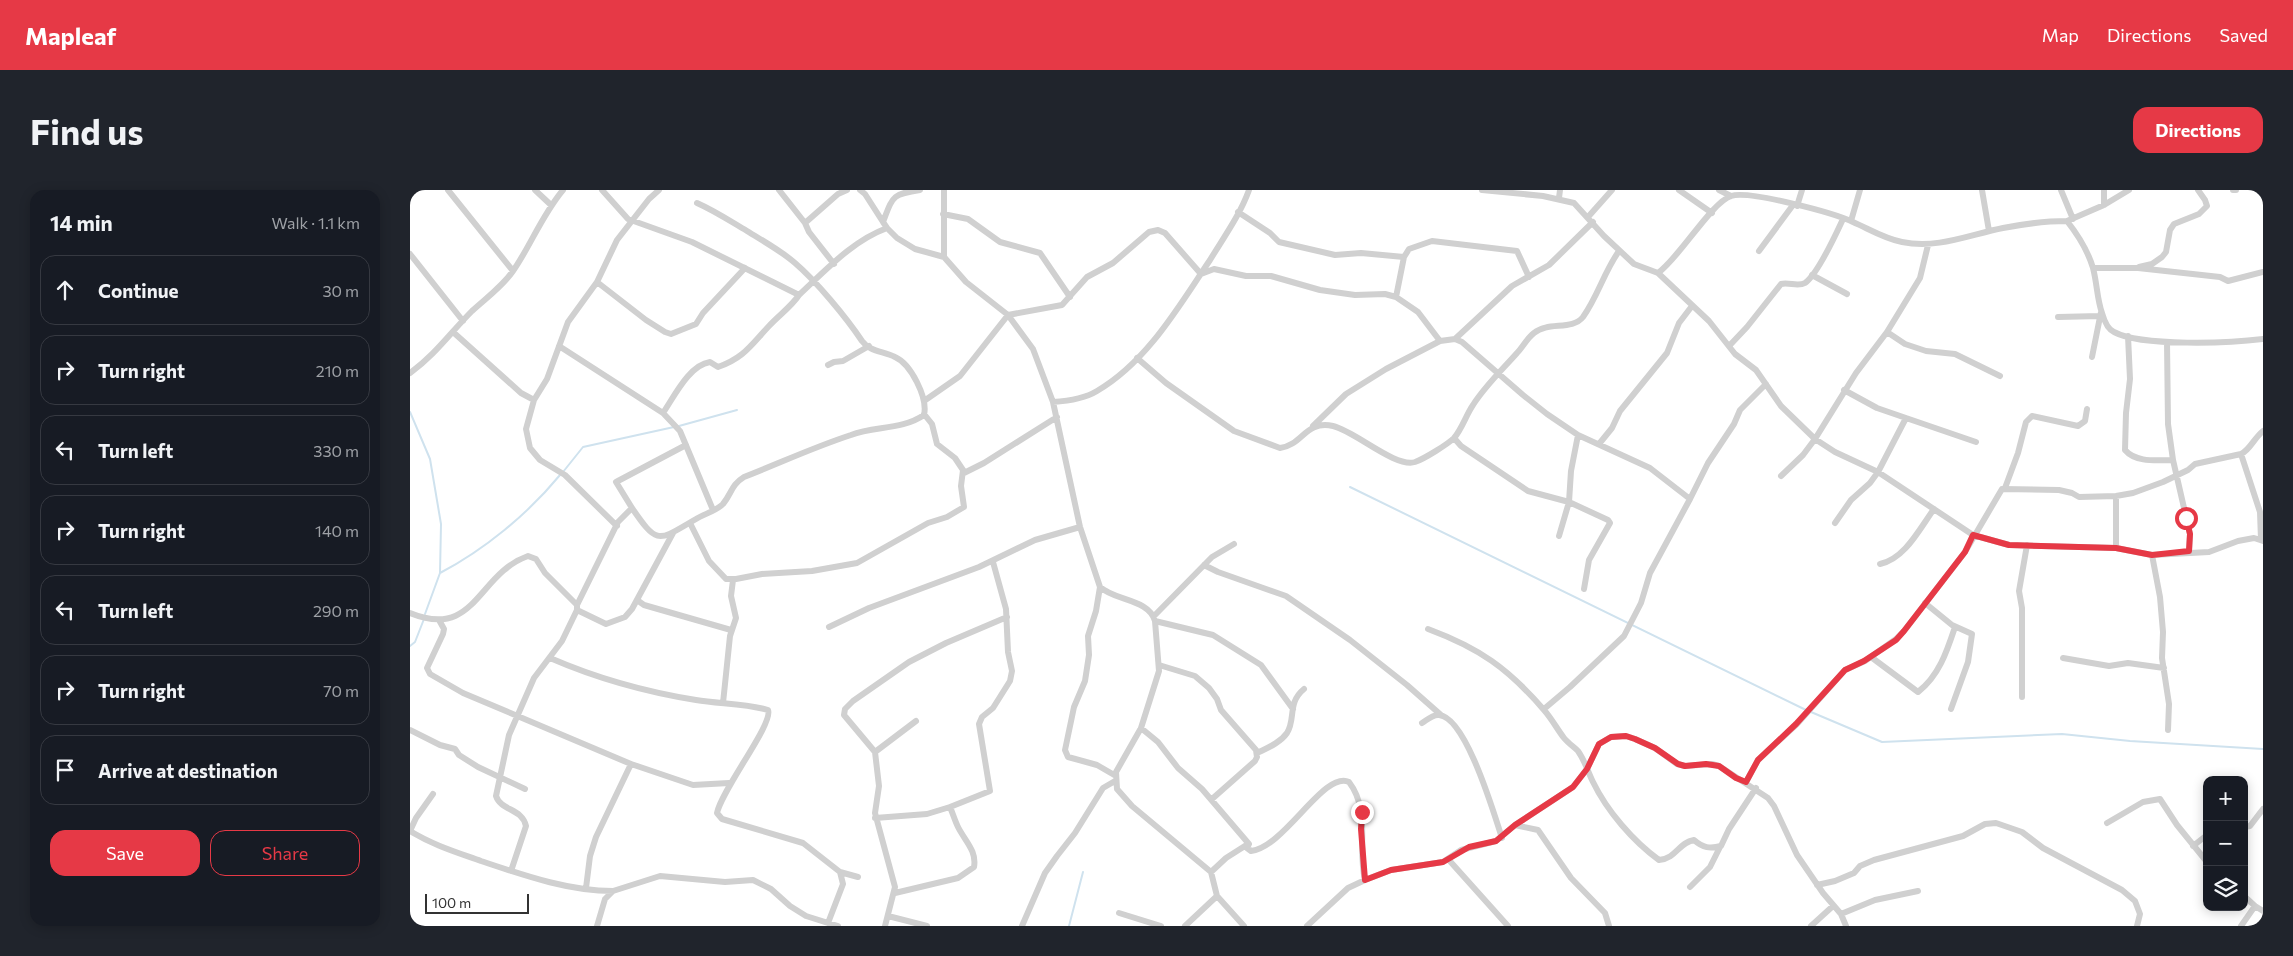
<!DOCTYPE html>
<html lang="en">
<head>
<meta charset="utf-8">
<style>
	:root { --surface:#171b24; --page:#20242c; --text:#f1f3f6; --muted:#9ea1a6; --line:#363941; --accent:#e63946 }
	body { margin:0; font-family:Commissioner,sans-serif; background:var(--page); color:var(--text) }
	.controls { position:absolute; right:15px; bottom:15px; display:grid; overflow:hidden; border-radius:10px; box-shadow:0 2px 12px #0003 }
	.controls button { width:45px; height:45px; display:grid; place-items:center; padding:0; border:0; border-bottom:1px solid var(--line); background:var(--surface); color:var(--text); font:25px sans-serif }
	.scale { position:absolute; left:15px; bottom:12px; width:104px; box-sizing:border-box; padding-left:5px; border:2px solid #333; border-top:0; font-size:14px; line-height:18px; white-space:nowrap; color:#333; -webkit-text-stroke:4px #fff; paint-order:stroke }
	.stop { position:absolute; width:15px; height:15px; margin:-11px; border:4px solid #e63946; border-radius:50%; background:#fff }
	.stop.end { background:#e63946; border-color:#fff; box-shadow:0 1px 5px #0008 }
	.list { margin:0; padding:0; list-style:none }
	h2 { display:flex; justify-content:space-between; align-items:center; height:65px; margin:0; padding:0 20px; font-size:21px }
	h2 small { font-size:16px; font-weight:400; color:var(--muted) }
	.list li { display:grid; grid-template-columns:32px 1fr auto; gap:15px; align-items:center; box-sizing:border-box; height:70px; margin:0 10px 10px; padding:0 10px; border:1px solid var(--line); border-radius:15px }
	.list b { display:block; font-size:19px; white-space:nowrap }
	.list em { font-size:16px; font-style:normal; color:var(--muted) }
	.actions { display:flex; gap:10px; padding:15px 20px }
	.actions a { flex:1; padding:11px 0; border:1px solid var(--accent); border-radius:15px; text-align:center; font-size:18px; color:var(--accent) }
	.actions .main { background:var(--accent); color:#fff }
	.icon { flex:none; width:28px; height:28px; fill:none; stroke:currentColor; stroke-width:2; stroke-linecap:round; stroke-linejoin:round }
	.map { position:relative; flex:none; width:1853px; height:736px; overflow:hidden; border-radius:15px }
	header { display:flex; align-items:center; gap:30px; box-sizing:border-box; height:70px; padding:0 25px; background:var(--accent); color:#fff }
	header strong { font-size:24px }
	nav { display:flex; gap:28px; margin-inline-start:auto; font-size:18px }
	.intro { display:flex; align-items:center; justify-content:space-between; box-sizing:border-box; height:120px; padding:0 30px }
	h1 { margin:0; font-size:35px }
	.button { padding:12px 22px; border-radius:15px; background:var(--accent); color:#fff; font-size:18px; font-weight:700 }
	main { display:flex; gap:30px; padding:0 30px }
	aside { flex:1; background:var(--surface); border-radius:15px; box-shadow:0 2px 12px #0003 }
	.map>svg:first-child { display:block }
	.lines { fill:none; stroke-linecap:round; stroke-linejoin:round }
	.stream { stroke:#cfe2ee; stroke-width:2 }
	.minor { stroke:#d0d0d0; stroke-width:6 }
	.route { stroke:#e63946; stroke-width:6 }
</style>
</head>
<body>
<header>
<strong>Mapleaf</strong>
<nav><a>Map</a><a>Directions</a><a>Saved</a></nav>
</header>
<div class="intro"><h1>Find us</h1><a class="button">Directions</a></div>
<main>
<aside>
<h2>14 min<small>Walk · 1.1 km</small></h2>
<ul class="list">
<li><svg class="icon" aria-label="ahead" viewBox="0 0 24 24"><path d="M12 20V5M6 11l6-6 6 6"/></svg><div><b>Continue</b></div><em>30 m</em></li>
<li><svg class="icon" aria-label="right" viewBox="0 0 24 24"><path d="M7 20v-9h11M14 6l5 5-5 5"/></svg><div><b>Turn right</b></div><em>210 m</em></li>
<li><svg class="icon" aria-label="left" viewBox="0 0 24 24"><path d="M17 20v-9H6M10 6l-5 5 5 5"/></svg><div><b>Turn left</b></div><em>330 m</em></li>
<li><svg class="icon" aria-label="right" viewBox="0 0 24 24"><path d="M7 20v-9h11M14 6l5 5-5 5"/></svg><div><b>Turn right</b></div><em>140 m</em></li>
<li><svg class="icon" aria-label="left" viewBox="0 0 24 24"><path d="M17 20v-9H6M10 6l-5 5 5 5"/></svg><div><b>Turn left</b></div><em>290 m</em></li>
<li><svg class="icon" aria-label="right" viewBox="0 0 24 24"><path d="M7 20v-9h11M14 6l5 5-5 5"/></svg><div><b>Turn right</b></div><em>70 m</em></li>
<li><svg class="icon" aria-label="arrive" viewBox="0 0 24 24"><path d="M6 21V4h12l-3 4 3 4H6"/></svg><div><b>Arrive at destination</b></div></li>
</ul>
<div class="actions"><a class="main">Save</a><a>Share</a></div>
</aside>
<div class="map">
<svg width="1853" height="736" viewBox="0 0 1853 736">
	<rect width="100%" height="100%" fill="#fff"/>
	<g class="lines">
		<path class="stream" d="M 0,222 L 20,269 L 31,334 L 30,383 L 15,424
			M 269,236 L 327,220
			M 153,282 L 173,257 L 264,237
			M 940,297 L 1396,520
			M 30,383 C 74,360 118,324 150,285
			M 0,456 L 5,452 L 14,429
			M 1401,522 L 1472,552 L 1652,544 L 1720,551 L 1853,559
			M 659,736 L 673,682"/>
		<path class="minor" d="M 38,0 L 103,81
			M 125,0 L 141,15
			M 192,0 L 218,29 L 282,52 L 389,105 C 416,80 442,51 477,38 L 487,48 L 505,59 L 534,67 L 556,92 L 598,125 L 623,159 L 643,212 L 670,337 L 690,397 C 705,411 739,409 745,431 L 749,481 L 731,538 L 706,582 L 707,599 L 722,616 L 801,682 L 807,706 L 834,736
			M 369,0 L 395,33
			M 450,0 L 455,4 L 473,32
			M 534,0 L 534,67
			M 1072,0 L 1133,6 L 1164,13 L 1194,46 L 1224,74 L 1248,83 C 1270,67 1301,13 1321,6 C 1339,0 1424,23 1443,32 C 1459,39 1475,49 1492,52 C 1528,59 1558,45 1593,38 C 1614,34 1636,31 1657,31 C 1668,45 1678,61 1683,78 C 1687,93 1687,109 1692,123 C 1694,130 1697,139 1704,142 C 1732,157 1821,153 1853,149
			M 1269,0 L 1302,23
			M 1309,0 L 1321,6
			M 1572,0 L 1579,41
			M 1651,0 L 1663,29
			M 1694,0 L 1694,15
			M 1823,0 L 1826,0
			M 1149,8 L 1150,0
			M 1387,16 L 1392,0
			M 828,22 L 860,43 L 869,52 L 925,65 L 951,63 L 994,67
			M 533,24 L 558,29 L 590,52 L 630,63 L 660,107
			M 1178,27 L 1202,0
			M 1441,31 L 1450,0
			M 1657,31 L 1694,15 L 1719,0
			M 477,38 L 473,32 C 483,6 482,4 510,0
			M 1349,61 L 1383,15
			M 0,64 L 53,131
			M 424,74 L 399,42 L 395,33 L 428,4 L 437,0
			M 1729,77 L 1742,74 L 1752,67 L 1756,62 L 1760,40 L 1764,34 L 1789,24 L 1797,16 L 1795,10 L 1788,0
			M 1683,78 L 1728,78 L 1810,87 L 1818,91 L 1853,82
			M 1248,83 L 1299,131 L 1325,164 L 1346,180 L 1371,216 L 1405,249 L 1425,262 L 1468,282 L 1563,345 L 1599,355 L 1706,358 L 1742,365 L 1799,362 L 1828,351 L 1844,348 L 1853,351
			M 1402,85 L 1437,104
			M 187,92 L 236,130 L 255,142 L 261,144 L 286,134 L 293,123 L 335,78
			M 986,107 L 994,67 L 999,59 L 1022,51 L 1107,61 L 1119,87
			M 1648,127 L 1690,126
			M 43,142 L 111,203 L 124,210
			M 1477,142 L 1495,154 L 1516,161 L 1545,164 L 1590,186
			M 1718,146 L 1720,189 L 1716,223 L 1715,260 C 1726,273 1747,270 1763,270
			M 1045,149 L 1102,96 L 1139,75 L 1183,32
			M 1757,152 L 1758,234 L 1763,270 L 1780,344 L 1779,361
			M 1320,155 L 1337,137 L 1371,94 C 1379,92 1388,97 1395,93 C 1408,84 1426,44 1433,29
			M 149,156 L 253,223 L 270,241 L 303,320
			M 1682,167 L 1691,122
			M 727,168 L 756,193 L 824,241 L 870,258 C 893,255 895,230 923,236 C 945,241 985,278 1005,272 C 1014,269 1038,254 1044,248 C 1052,239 1056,225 1063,215 C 1075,196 1092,180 1107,163 C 1113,157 1117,148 1124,143 C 1138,131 1162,141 1173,127 C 1188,106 1194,82 1209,61
			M 418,175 L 424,172 L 433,171 L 459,156
			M 0,183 C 25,165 41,142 62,121 C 76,108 92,97 103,81 C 121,55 132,25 153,0
			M 1434,200 L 1467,218 L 1496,228
			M 514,211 L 550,186 L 598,125 L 652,115 L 677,87 L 703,73 L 739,42 L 748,40 L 755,43 L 791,84 L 804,79 L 836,86 L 861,86 L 910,100 L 945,105 L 975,104 L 986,107 L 1008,122 L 1030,151 L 1045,149 L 1052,152 L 1113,205 L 1137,224 L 1168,245 L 1240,278 L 1280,309 L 1240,383 L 1231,413 L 1214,446 L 1160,497 L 1134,519
			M 643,212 C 658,211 674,209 687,201 C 737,172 769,116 800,70 C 814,47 830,25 839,0
			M 253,223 C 264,207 279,175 300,172 L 308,177 C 334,168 341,155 359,136 C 369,125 381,117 389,105
			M 903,236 L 936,204 L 976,179 L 1030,151
			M 1044,248 L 1051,256 L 1118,301 L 1159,312 L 1161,281 L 1168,245
			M 1189,254 L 1202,238 L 1210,221 L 1257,163 L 1269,133 L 1282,116
			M 1831,264 L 1850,322 L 1851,350
			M 554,283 L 574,273 L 647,227
			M 1371,286 L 1393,265 L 1405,249 L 1446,183 L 1477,142 L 1510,88 L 1518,55
			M 1595,298 L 1608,263 L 1616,232 L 1622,226 L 1668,236 L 1675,231 L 1677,219
			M 1706,306 L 1706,358
			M 1280,309 L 1298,273 L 1324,234 L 1330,220 L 1356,194
			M 222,318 L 206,292 L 276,255
			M 280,333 L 299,371 L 316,389 L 326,389 L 352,384 L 402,381 L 447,373 L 518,333 L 537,327 L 554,317 L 551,296 L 553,280 L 545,268 L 527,254 L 522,234 L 514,224
			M 1425,333 L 1441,310 L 1460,293 L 1468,282 L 1496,228 L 1566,252
			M 207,336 L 155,285 L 130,270 L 120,258 L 116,239 L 124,210 L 137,189 L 158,132 L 187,92 L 207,50 L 239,9 L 249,0
			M 1149,346 L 1159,312 L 1198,330 L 1200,333 L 1179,370 L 1174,399
			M 1742,365 L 1750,407 L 1753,442 L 1752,468 L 1759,514 L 1758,540
			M 1470,374 C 1495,369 1510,338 1524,319
			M 794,375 L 808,382 L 876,406 L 940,450 L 997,495 L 1031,525
			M 690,397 L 686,421 L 678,446 L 679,465 L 675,491 L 664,517 L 655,560 L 658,567 L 687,575 L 706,586
			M 227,410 L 234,415 L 321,440
			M 1515,413 L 1542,435 L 1562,444 L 1558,472 L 1541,519
			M 167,420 L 196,434 L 215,427 L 222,419 L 263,343
			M 0,423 C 66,450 67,384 118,366 L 126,369 L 135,383 L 167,415
			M 744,426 L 802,367 L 824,354
			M 29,430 L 34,439 L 33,444 L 17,478 L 20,484 L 53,503 L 221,574 L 283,595 L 319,593
			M 745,431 L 803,445 L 851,475 L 883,519
			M 419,437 L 459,418 L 569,377 L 625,350 L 670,337
			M 1018,439 C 1069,458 1098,478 1134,520 C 1142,529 1147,539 1154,548 C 1158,553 1164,557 1168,561 C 1175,571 1178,582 1183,592 C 1197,621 1223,651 1249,670 C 1267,668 1268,653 1284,650 C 1293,658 1300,659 1311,656 L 1319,639 L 1346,598
			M 1461,467 L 1508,502 C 1529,486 1537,461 1545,437
			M 140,468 C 186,488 236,502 286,510 C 309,514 335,513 358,520 C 364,533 312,599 307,623 L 312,629 L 393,653 L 430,682 L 433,694 L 418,733
			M 1653,468 L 1699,476 L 1718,473 L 1754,478
			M 749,475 L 785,486 L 799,498 L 807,509 L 811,520 L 846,560 L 847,567 L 845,571 L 802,609
			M 1612,507 L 1612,418 L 1609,401 L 1617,355
			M 313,513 L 320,446 L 326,428 L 321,406 L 323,390
			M 1012,533 C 1017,530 1023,524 1029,525 C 1056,527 1084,624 1092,648
			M 731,538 L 748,552 L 768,578 L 792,599 L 839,654 L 837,658 L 841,661 C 875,657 914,580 939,592 C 961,621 947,656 955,690
			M 0,540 L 30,555 L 45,559 L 49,565 L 68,577 L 115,599
			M 465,562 L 506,531
			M 847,563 C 857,558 870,553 877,543 C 886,529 877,513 894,499
			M 1336,592 L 1348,570 L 1387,534 L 1435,480 L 1455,471 L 1486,449 L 1494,441 L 1555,362 L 1592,299 L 1649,300 L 1662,303 L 1669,307 L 1706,306 L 1723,303 L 1753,292 L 1778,280 L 1785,274 L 1831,264 C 1840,260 1844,248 1853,241
			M 465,628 L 517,624 L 540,617 L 580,601 L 569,534 L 572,527 L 583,518 L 600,491 L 602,481 L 598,462 L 596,419 L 583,372
			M 1697,633 L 1733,612 L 1750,609 L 1767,635 L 1797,672
			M 1105,635 L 1128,640 L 1161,688 L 1195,723 L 1199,736
			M 1834,637 L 1840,636 L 1853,619
			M 0,641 C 23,655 46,662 71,671 C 113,685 158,701 203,701
			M 0,641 L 6,628 L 23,604
			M 1783,656 L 1797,645
			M 1038,669 L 1098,736
			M 101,681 L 116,636 C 112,618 91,621 86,606 L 99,545 L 124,488 L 152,451 L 167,420 L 167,415 L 208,332 L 222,318 C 248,356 248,351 286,329 C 294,324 306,321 313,314 C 322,303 321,295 334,287 C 370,273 404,257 441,245 C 465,236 492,240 514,225 C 518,208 501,174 485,167 C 473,161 460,162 452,151 C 436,127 406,91 385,73 C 370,60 353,51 337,41 C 320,31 305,21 287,13
			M 430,682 L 448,687
			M 801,682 L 816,668 L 838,654
			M 1407,695 L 1425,691 L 1444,683 L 1450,676 L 1464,670 L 1553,646 L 1575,634 L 1586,633 L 1612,642 L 1633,658 L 1712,700 L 1725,711 L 1730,724 L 1727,736
			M 1280,697 L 1300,677 L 1310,657
			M 176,698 L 180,666 L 186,647 L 221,574
			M 485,703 L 548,688 L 564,677 C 567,661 555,651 548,637 C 545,631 543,624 540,617
			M 1834,706 L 1845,716
			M 709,723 L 751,736
			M 1431,724 L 1465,710 L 1508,701
			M 478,726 L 517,736
			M 187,736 L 195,709 L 203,701 L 250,686 L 315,692 L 343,690 L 361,699 L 380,716 L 396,726 L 428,736
			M 475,736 L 485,697 L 465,623 L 469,596 L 465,562 L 434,525 L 435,519 L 443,511 L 499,472 L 536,453 L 597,427
			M 612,736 L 635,683 L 647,666 L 665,643 L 693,598 L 705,591
			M 775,736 L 807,706
			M 897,736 L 938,698 L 955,690 L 981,680 L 1033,672 L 1051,660 L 1086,651 L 1105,635 L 1163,597 L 1177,579 L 1189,554 L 1201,547 L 1216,546 L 1225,549 L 1245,558 L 1267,574 L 1275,576 L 1302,574 L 1309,576 L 1358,608 L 1364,616 L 1387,665 L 1413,703 L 1431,724 L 1436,736
			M 1401,736 L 1423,716
			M 1831,736 L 1845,716 L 1853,721"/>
	</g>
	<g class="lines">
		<path class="route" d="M 952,622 L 951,639 L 955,690 L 981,680 L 1033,672 L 1059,657 L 1086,651 L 1105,635 L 1163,597 L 1177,579 L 1189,554 L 1201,547 L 1216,546 L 1225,549 L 1245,558 L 1268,574 L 1275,576 L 1296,574 L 1309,576 L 1326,588 L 1336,592 L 1348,570 L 1386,534 L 1435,480 L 1454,471 L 1486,450 L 1494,441 L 1555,362 L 1563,345 L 1599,355 L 1706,358 L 1742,365 L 1779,361 L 1780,344 L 1776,328"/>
	</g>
</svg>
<div class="controls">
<button>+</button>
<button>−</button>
<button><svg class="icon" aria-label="layers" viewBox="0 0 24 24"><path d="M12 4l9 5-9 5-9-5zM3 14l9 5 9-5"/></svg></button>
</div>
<div class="scale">100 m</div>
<div class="stop" style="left:1776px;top:328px"></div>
<div class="stop end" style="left:952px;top:622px"></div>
</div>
</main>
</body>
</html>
